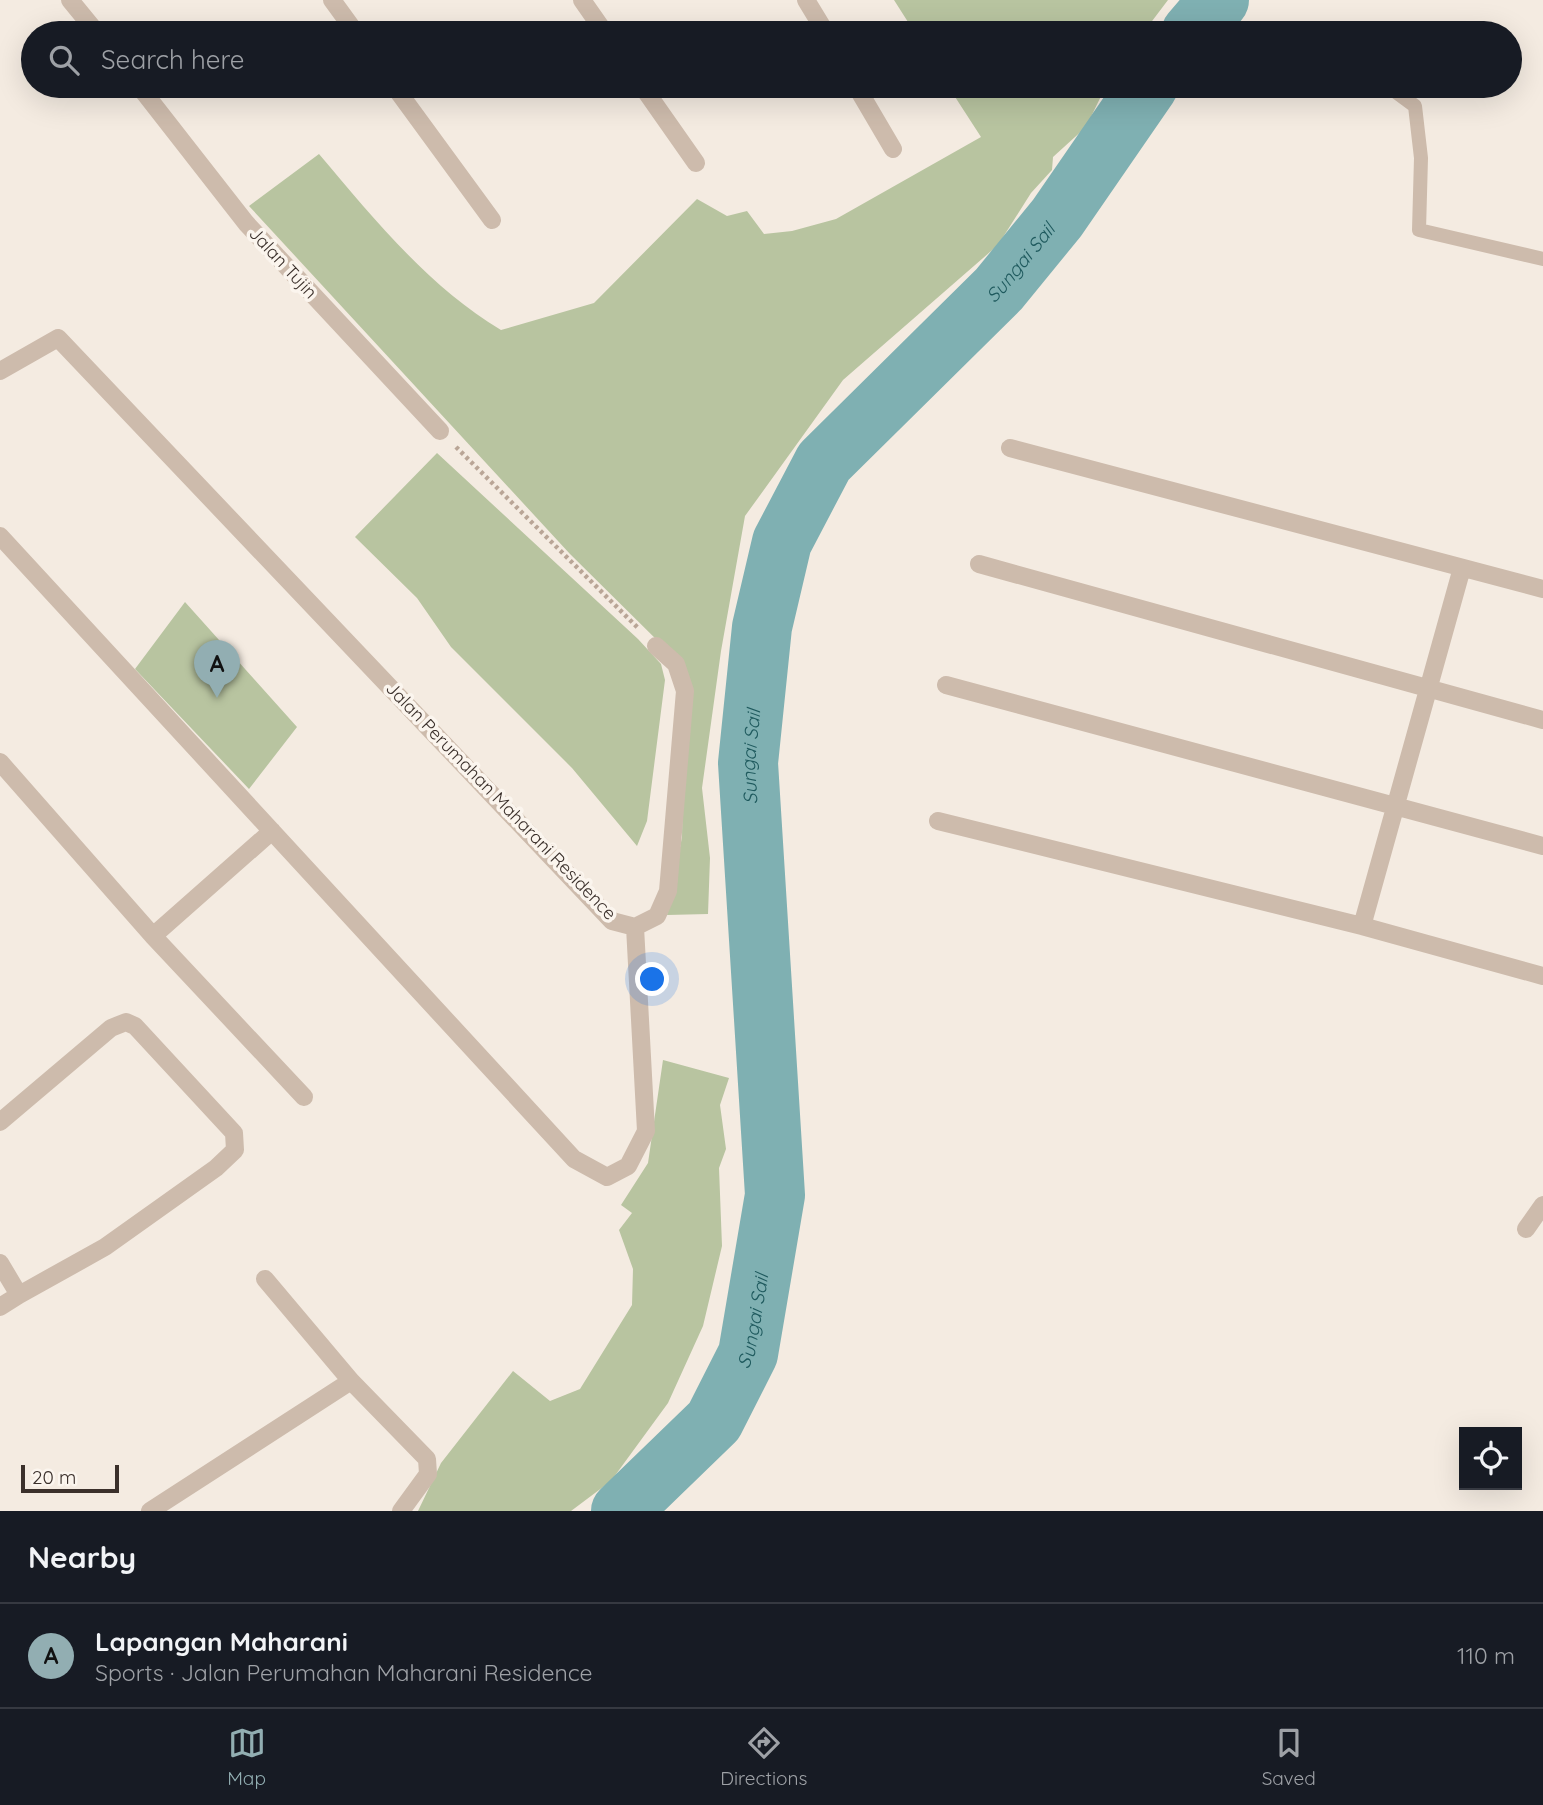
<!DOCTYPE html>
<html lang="en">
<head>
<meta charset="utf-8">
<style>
	:root { --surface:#171b24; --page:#242831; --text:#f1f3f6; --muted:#9ea1a6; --line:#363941; --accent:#92aeb2 }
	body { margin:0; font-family:Quicksand,sans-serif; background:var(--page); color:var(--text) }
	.controls { position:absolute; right:21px; bottom:21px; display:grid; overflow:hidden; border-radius:0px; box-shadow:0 7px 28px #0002 }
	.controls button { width:63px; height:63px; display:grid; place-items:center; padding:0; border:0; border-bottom:2px solid var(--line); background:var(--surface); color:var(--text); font:35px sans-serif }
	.scale { position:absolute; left:21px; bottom:18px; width:98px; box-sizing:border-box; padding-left:7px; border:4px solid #3b302b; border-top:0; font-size:19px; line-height:24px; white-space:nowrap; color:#3b302b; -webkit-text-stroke:5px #fbf5ee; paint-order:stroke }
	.you { position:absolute; left:653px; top:980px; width:24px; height:24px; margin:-18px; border:5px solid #fff; border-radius:50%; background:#1a73e8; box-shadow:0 0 0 10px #1a73e833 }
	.badge { display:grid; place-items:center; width:46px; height:46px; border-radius:50%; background:var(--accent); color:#111; font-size:23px; font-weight:700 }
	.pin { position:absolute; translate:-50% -58px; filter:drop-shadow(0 2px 4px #0008) }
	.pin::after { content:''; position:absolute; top:37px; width:24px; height:21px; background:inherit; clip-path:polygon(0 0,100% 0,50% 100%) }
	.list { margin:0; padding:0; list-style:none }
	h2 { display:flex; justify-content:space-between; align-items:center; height:91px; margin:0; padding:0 28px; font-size:30px }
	h2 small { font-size:23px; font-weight:400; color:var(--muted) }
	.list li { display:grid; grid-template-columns:46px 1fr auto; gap:21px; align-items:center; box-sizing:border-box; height:105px; padding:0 28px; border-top:2px solid var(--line) }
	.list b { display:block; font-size:26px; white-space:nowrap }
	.list p { margin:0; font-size:23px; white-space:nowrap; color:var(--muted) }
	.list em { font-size:23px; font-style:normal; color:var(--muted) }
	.icon { flex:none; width:38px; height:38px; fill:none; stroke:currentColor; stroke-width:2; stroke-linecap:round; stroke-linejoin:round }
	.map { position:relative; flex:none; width:1543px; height:1511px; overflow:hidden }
	.search { position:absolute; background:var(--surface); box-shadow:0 7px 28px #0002; left:21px; right:21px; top:21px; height:77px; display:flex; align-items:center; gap:18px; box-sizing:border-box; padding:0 24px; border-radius:38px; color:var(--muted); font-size:26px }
	.sheet { height:196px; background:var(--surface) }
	nav { display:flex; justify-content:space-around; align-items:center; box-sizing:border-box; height:98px; border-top:2px solid var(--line); background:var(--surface); font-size:19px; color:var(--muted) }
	nav a { display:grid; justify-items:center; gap:4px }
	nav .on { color:var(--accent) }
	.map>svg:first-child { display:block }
	.green { fill:#b8c4a0 }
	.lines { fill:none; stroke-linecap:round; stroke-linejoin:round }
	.river { stroke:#7fb0b2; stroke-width:60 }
	.path { stroke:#b9a596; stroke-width:4.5; stroke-dasharray:3.5 3.5; stroke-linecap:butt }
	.service { stroke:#cdbbac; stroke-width:14 }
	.minor { stroke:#cdbbac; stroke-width:18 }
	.labels { text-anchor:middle; stroke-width:7; stroke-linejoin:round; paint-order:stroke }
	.street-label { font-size:18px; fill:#3b302b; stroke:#fbf5ee }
	.water-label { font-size:19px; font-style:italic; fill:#1f5a5e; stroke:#fbf5ee }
</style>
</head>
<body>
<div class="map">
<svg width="1543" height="1511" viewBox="0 0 1543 1511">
	<rect width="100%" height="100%" fill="#f4ebe1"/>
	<path class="green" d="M 894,0 L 1168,0 L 1143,33 L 915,33 Z
		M 948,86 L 1106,86 L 1086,127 L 1053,157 L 1052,170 L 1031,193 L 998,245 L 843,380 L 745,516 L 721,651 L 702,788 L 710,858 L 708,914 L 667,915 L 682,837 L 683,769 L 689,693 L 668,651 L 570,554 L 249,206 L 319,154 C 373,218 429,287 501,330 L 594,303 L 697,199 L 727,216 L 747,211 L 764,234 L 792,231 L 836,219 L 981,137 Z
		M 437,453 L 638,639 L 661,664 L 665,680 L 647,821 L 637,846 L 572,768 L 451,647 L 417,598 L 355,537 Z
		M 185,602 L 297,727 L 249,789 L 135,669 Z
		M 663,1060 L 729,1078 L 720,1105 L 726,1149 L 719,1168 L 722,1246 L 703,1326 L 668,1403 L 611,1481 L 571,1511 L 418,1511 L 441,1463 L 513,1371 L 550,1401 L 580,1389 L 632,1305 L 633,1269 L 619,1230 L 632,1213 L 621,1205 L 648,1163 Z"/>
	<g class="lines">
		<g class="river">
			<path d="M 1191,33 L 1219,0"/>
			<path id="s1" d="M 621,1511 L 714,1421 L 748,1354 L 775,1195 L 748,763 L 762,627 L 782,542 L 824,462 L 999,289 L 1057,218 L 1148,86"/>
		</g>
		<path class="path" d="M 456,447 L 638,628"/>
		<path class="service" d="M 1377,86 L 1392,89 L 1415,106 L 1421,158 L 1419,230 L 1543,259"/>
		<path class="minor" d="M 70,0 L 97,33
			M 332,0 L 356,33
			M 582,0 L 605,33
			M 806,0 L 826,33
			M 139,86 L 246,223 L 440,431
			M 394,86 L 492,220
			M 642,86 L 696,163
			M 856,86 L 893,149
			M 0,371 L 58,338 L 612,921 L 635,927
			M 1010,448 L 1543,589
			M 0,536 L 574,1159 L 607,1177 L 628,1166 L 646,1131 L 635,927
			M 979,564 L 1543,720
			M 946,685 L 1543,846
			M 0,762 L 153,936 L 304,1097
			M 938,821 L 1362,926 L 1543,976
			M 1362,926 L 1462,568
			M 635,927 L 657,916 L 668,891 L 685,691 L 676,664 L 656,646
			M 153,936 L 272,831
			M 0,1122 L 111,1028 L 126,1022 L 135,1026 L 234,1133 L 235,1150 L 216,1168 L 105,1247 L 19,1295
			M 1526,1229 L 1543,1205
			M 0,1263 L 19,1295 L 0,1307
			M 265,1279 L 351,1381 L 427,1459 L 428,1474 L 401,1511
			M 150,1511 L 351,1381"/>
	</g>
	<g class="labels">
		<g class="street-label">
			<text transform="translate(283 263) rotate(47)" y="6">Jalan Tujin</text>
			<text transform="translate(501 801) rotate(46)" y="6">Jalan Perumahan Maharani Residence</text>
		</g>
		<g class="water-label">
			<text dy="7" stroke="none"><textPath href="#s1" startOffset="1393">Sungai Sail</textPath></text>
			<text dy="7" stroke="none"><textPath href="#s1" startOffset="805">Sungai Sail</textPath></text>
			<text dy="7" stroke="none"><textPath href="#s1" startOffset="238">Sungai Sail</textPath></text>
		</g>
	</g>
</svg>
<div class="controls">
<button><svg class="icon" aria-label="locate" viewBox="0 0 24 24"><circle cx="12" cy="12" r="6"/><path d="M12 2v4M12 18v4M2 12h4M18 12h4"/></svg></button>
</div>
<div class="scale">20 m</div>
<div class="you"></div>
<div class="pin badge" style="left:217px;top:698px">A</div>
<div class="search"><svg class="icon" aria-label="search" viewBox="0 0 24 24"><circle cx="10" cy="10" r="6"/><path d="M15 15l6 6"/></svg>Search here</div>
</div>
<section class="sheet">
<h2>Nearby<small></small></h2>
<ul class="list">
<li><span class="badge">A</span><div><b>Lapangan Maharani</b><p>Sports · Jalan Perumahan Maharani Residence</p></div><em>110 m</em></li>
</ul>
</section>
<nav>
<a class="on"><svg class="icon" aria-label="map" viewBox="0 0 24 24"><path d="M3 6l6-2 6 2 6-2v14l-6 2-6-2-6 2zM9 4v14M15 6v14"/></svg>Map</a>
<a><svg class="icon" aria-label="directions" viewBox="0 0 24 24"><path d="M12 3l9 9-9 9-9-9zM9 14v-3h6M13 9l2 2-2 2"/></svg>Directions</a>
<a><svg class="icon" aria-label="saved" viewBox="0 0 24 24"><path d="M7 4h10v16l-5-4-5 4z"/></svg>Saved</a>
</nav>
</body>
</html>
